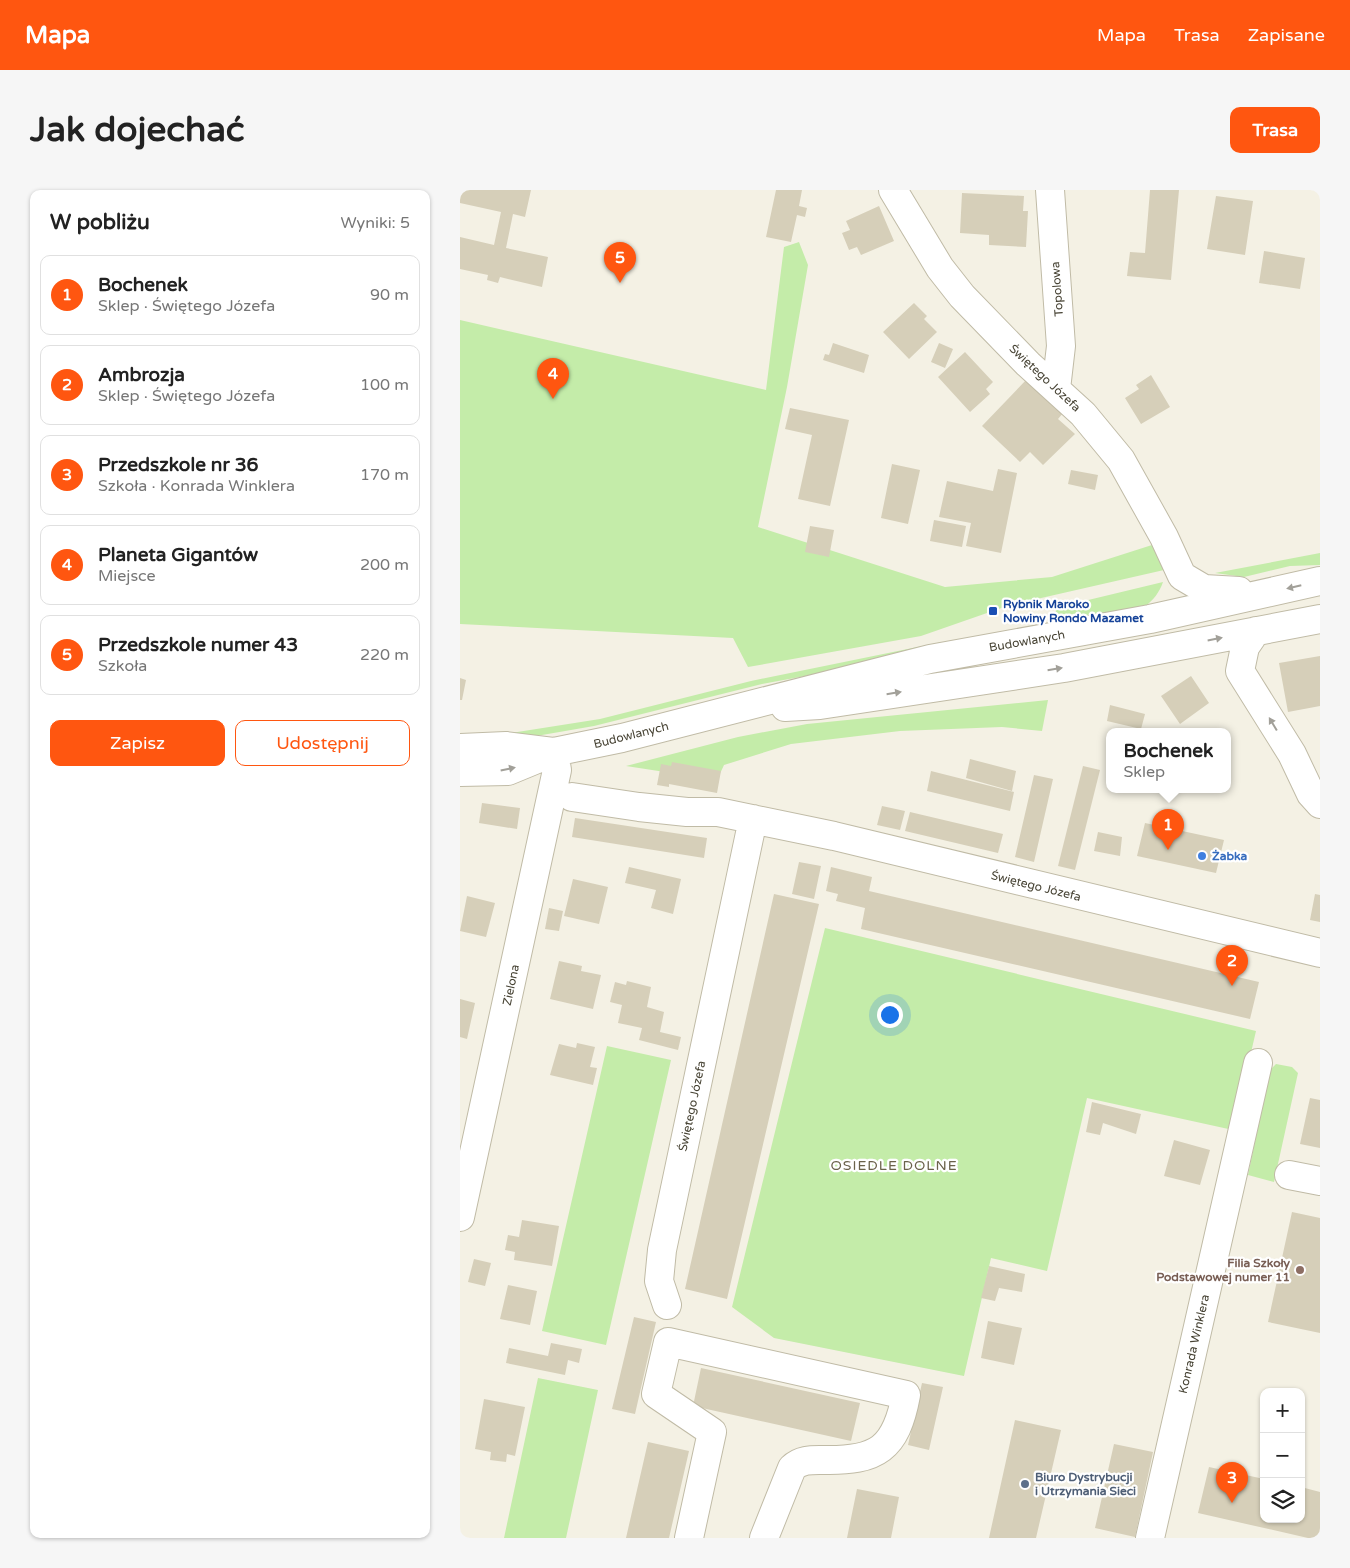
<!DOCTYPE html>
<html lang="pl">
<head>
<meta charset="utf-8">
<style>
	:root { --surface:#fff; --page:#f6f6f6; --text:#222; --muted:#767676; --line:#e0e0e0; --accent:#ff5610 }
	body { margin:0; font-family:"Varela Round",sans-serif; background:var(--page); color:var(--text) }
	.controls { position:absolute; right:15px; bottom:15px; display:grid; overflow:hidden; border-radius:10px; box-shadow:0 1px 4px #0004 }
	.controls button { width:45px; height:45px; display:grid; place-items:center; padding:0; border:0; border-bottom:1px solid var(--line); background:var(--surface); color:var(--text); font:25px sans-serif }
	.you { position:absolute; left:429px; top:824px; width:18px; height:18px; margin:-12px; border:4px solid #fff; border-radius:50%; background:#1a73e8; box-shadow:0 0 0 8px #1a73e833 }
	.badge { display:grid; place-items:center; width:32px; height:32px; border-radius:50%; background:var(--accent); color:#fff; font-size:16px; font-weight:700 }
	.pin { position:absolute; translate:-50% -41px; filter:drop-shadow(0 1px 2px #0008) }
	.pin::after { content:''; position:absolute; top:26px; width:18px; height:15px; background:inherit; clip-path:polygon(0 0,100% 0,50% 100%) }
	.popup { position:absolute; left:646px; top:538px; width:125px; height:65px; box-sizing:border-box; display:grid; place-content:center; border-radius:10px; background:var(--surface); filter:drop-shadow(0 1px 4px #0005); font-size:16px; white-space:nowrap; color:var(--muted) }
	.popup b { font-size:19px; color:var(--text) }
	.popup::after { content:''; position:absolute; left:50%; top:100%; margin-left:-10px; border:10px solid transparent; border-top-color:var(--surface) }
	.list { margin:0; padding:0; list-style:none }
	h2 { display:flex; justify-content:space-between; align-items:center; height:65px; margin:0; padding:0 20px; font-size:21px }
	h2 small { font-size:16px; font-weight:400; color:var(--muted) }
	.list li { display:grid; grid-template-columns:32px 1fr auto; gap:15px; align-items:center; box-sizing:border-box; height:80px; margin:0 10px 10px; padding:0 10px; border:1px solid var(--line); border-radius:10px }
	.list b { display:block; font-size:19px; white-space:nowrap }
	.list p { margin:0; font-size:16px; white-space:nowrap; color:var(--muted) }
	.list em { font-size:16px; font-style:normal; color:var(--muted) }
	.actions { display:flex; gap:10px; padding:15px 20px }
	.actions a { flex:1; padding:11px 0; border:1px solid var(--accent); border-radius:10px; text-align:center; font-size:18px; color:var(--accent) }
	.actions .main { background:var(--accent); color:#fff }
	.icon { flex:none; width:28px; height:28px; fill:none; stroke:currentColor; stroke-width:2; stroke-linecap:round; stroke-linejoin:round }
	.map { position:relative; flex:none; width:860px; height:1348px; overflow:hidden; border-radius:10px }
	header { display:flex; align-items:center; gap:30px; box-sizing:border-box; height:70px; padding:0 25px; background:var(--accent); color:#fff }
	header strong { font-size:24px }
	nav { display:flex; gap:28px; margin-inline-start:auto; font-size:18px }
	.intro { display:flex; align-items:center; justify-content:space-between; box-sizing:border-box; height:120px; padding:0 30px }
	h1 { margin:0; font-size:35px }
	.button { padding:12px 22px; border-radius:10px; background:var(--accent); color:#fff; font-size:18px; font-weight:700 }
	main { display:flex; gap:30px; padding:0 30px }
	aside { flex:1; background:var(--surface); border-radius:10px; box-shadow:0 1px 4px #0004 }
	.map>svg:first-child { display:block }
	.green { fill:#c4eca9 }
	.building { fill:#d6cfb9 }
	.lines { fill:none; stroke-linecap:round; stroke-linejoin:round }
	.minor-casing { stroke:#c0bba6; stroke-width:30 }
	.minor { stroke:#fff; stroke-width:28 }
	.oneway { fill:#a2a099 }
	.transit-dot { fill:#1a4fb4; stroke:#fff; stroke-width:2 }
	.shop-dot { fill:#3f7fe0; stroke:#fff; stroke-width:2 }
	.education-dot { fill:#8d6e63; stroke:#fff; stroke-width:2 }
	.service-dot { fill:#5c6f8a; stroke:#fff; stroke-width:2 }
	.labels { text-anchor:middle; stroke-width:4.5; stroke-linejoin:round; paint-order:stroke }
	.street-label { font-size:12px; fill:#464233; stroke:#fff }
	.transit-label { font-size:12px; font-weight:bold; fill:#164399; stroke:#fff; text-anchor:start }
	.shop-label { font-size:12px; font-weight:bold; fill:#366cbe; stroke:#fff; text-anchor:start }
	.education-label { font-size:12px; font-weight:bold; fill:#785e54; stroke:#fff; text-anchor:end }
	.service-label { font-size:12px; font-weight:bold; fill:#4e5e75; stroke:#fff; text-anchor:start }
	.neighbourhood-label { font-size:14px; letter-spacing:1px; fill:#6a624a; stroke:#fff }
</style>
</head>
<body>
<header>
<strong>Mapa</strong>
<nav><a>Mapa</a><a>Trasa</a><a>Zapisane</a></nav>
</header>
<div class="intro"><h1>Jak dojechać</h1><a class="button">Trasa</a></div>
<main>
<aside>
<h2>W pobliżu<small>Wyniki: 5</small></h2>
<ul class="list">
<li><span class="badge">1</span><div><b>Bochenek</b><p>Sklep · Świętego Józefa</p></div><em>90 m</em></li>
<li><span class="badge">2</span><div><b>Ambrozja</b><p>Sklep · Świętego Józefa</p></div><em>100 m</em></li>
<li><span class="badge">3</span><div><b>Przedszkole nr 36</b><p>Szkoła · Konrada Winklera</p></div><em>170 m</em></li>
<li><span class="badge">4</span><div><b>Planeta Gigantów</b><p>Miejsce</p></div><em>200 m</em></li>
<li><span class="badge">5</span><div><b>Przedszkole numer 43</b><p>Szkoła</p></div><em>220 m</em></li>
</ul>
<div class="actions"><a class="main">Zapisz</a><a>Udostępnij</a></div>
</aside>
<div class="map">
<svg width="860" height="1348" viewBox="0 0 860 1348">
	<rect width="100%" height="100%" fill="#f4f1e4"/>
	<path class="green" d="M 339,52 L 348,75 L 327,197 L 298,337 L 485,397 L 592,387 L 692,355 L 704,380 L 550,415 L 461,446 L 288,477 L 273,448 L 0,434 L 0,130 L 306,200 L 324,57 Z
		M 860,363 L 860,375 L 830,376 L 784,387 L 755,383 Z
		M 703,392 C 688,435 635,428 598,430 L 595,418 Z
		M 482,452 L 484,457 L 459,465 L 302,494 L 134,536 L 59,549 L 51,543 L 140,529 L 291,491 Z
		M 588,510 L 582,541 L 542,537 L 440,541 L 331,554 L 264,575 L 257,590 L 166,576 L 278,547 L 347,534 Z
		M 365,738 L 796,841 L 773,940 L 627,908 L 587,1081 L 531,1068 L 504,1186 L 314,1148 L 272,1117 Z
		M 147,856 L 211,870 L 146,1155 L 82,1141 Z
		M 816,874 L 832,877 L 838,883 L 814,992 L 788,985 L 810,880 Z
		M 78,1188 L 138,1200 L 106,1348 L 44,1348 Z"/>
	<path class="building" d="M 0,0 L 71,0 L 65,27 L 53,24 L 46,58 L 88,67 L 82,97 L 40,87 L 38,93 L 27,90 L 28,85 L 0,79 L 0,47 L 34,55 L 41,22 L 0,13 Z
		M 316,0 L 342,0 L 339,16 L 347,18 L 345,27 L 337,25 L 331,52 L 306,47 Z
		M 690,0 L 719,0 L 711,90 L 667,86 L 670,62 L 685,63 Z
		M 502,3 L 564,6 L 563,21 L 568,21 L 566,57 L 529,55 L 529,45 L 500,43 Z
		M 756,6 L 793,11 L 785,65 L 747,59 Z
		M 419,16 L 434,51 L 401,65 L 397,57 L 389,60 L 382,43 L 390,40 L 386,31 Z
		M 804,61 L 845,68 L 840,99 L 799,93 Z
		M 454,113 L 467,126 L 464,129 L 477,142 L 449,169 L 423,142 Z
		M 373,153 L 409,165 L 404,183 L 363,170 L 365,164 L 369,165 Z
		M 479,153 L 493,159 L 485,178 L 471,172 Z
		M 505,162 L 533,192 L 526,199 L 530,204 L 510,222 L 478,187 Z
		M 691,185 L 710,217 L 681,234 L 665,208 L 679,199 L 676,195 Z
		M 567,189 L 603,223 L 598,229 L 615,244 L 583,275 L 570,262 L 560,272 L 522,236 Z
		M 330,218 L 389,230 L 370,316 L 338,309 L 352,245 L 325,239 Z
		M 432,274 L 460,280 L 448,334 L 421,328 Z
		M 538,279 L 557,283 L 541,363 L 506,356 L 511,333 L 479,327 L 487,291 L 533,301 Z
		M 611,280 L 638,285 L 635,300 L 608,294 Z
		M 474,330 L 506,336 L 502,357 L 470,351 Z
		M 350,336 L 374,340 L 369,367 L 345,362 Z
		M 860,466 L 860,516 L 828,522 L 819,473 Z
		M 731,486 L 749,513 L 720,534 L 701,506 Z
		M 0,488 L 6,490 L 2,510 L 0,510 Z
		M 650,515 L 685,524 L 681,539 L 647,531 Z
		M 510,569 L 556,581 L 552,601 L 506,588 Z
		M 212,572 L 261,581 L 257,603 L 209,594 L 209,597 L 197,595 L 201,574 L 211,576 Z
		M 623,576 L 640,580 L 615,680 L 598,676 Z
		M 471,581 L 554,602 L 550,621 L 467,601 Z
		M 574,585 L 593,589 L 574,672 L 555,667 Z
		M 22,613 L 60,618 L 57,639 L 19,633 Z
		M 422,616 L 445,621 L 440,640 L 417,635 Z
		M 450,622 L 543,644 L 538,663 L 445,641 Z
		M 115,628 L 247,648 L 244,668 L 112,647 Z
		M 685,633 L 764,650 L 756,683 L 677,666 Z
		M 638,642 L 662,647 L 660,666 L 634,661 Z
		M 339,672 L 361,676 L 354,709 L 332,704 Z
		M 169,677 L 221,689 L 213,724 L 191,718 L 196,700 L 165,693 Z
		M 371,677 L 412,687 L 409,701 L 799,792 L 790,829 L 401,739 L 405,718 L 376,711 L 378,704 L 366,701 Z
		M 113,689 L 148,697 L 139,734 L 104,726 Z
		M 314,704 L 359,714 L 267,1109 L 225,1099 Z
		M 855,704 L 860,705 L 860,732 L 850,730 Z
		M 7,706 L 35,713 L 26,747 L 0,741 Z
		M 89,718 L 103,721 L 99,741 L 85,739 Z
		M 99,771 L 122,776 L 121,781 L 141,785 L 133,819 L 90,809 Z
		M 167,791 L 191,797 L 187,817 L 204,822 L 200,842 L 221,847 L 218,860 L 179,850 L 182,838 L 158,833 L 162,815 L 150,812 L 155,792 L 166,795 Z
		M 0,809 L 15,813 L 7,849 L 0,847 Z
		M 117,853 L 135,857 L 130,877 L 137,878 L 133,895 L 90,885 L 99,854 L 116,858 Z
		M 850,908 L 860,910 L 860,958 L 840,954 Z
		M 632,912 L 681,924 L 676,944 L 643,933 L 640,945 L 626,942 Z
		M 714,950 L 750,960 L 740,995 L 704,986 Z
		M 832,1022 L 860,1028 L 860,1143 L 808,1132 Z
		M 62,1030 L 99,1036 L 92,1076 L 54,1070 L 55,1062 L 45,1060 L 48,1045 L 59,1047 Z
		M 14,1069 L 31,1073 L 25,1096 L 8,1092 Z
		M 529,1076 L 565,1084 L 562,1102 L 539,1098 L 535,1111 L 521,1108 Z
		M 48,1095 L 77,1101 L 70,1135 L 40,1129 Z
		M 174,1127 L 196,1132 L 175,1224 L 152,1219 Z
		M 528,1131 L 562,1138 L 554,1175 L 521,1168 Z
		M 91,1153 L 122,1159 L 119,1173 L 108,1170 L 105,1185 L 46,1173 L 49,1158 L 88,1166 Z
		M 241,1178 L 400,1213 L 391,1251 L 233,1216 Z
		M 462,1193 L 483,1197 L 469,1260 L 448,1255 Z
		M 24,1209 L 65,1217 L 55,1266 L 47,1264 L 46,1272 L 30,1270 L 31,1262 L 15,1259 Z
		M 555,1230 L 601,1240 L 576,1348 L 529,1348 Z
		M 188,1252 L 229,1261 L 209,1348 L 166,1348 Z
		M 654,1254 L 693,1262 L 675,1347 L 635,1338 Z
		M 749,1277 L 804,1289 L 804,1329 L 841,1329 L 841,1297 L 860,1302 L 860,1348 L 848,1348 L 738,1323 Z
		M 397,1299 L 439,1307 L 431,1348 L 387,1348 Z"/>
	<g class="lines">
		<g class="minor-casing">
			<path id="minor" d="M 433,0 L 480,78 L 502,106 L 568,174 L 623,224 L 661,270 L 704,347 L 722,386 L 744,399 L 779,401
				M 590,0 L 601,156 L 596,199
				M 796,441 L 785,457 L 780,481 L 832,564 L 851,604 L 860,614
				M 325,517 L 360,515 L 604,478 L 860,429
				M 0,558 L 46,556 L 93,562
				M 0,582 L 48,581 L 94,562 L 162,548 L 470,469 L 690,429 L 860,391
				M 112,607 L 179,617 L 227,622 L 258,622 L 374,646 L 860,763
				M 829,985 L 860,991
				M 0,1027 L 97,580 L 94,562
				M 207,1115 L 199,1091 L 202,1060 L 293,629
				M 229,1348 L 252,1242 L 196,1204 L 208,1152 L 446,1205 C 436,1259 417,1271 364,1270 C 353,1270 341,1269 332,1278 L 304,1348
				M 690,1348 L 798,873"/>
		</g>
		<use href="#minor" class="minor"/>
	</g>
	<defs><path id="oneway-solid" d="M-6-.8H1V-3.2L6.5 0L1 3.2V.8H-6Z" transform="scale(1.25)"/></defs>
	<g class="oneway">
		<use href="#oneway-solid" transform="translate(834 397) rotate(167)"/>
		<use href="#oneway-solid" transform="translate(755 449) rotate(-11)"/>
		<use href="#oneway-solid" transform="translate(595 479) rotate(-9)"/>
		<use href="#oneway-solid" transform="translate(434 503) rotate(-9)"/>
		<use href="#oneway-solid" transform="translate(813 534) rotate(-121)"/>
		<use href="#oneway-solid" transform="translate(48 579) rotate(-12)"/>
	</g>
	<rect class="transit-dot" x="528" y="416" width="10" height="10" rx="2.5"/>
	<circle class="shop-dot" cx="742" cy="666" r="5"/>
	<circle class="education-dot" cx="840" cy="1080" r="5"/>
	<circle class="service-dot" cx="565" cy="1294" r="5"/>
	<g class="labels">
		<g class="street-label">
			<text transform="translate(597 99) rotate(-94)" y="4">Topolowa</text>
			<text transform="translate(585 188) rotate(43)" y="4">Świętego Józefa</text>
			<text transform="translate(567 451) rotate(-10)" y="4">Budowlanych</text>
			<text transform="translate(171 545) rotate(-14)" y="4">Budowlanych</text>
			<text transform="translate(576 696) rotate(14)" y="4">Świętego Józefa</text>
			<text transform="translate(51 795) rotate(-78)" y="4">Zielona</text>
			<text transform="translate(232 916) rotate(-78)" y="4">Świętego Józefa</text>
			<text transform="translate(734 1154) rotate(-77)" y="4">Konrada Winklera</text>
		</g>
		<g class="transit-label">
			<text x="543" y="418">Rybnik Maroko<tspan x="543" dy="14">Nowiny Rondo Mazamet</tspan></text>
		</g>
		<g class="shop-label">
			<text x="752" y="670">Żabka</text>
		</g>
		<g class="education-label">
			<text x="830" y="1077">Filia Szkoły<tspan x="830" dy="14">Podstawowej numer 11</tspan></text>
		</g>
		<g class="service-label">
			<text x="575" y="1291">Biuro Dystrybucji<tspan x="575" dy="14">i Utrzymania Sieci</tspan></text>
		</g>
		<g class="neighbourhood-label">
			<text x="434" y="980">OSIEDLE DOLNE</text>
		</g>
	</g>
</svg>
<div class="controls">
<button>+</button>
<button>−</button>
<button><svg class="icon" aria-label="layers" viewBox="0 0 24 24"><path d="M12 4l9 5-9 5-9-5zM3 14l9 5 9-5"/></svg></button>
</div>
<div class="you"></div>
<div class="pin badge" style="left:708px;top:660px">1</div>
<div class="popup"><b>Bochenek</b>Sklep</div>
<div class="pin badge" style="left:772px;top:796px">2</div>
<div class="pin badge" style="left:772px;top:1313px">3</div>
<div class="pin badge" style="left:93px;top:209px">4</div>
<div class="pin badge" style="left:160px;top:93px">5</div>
</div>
</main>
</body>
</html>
